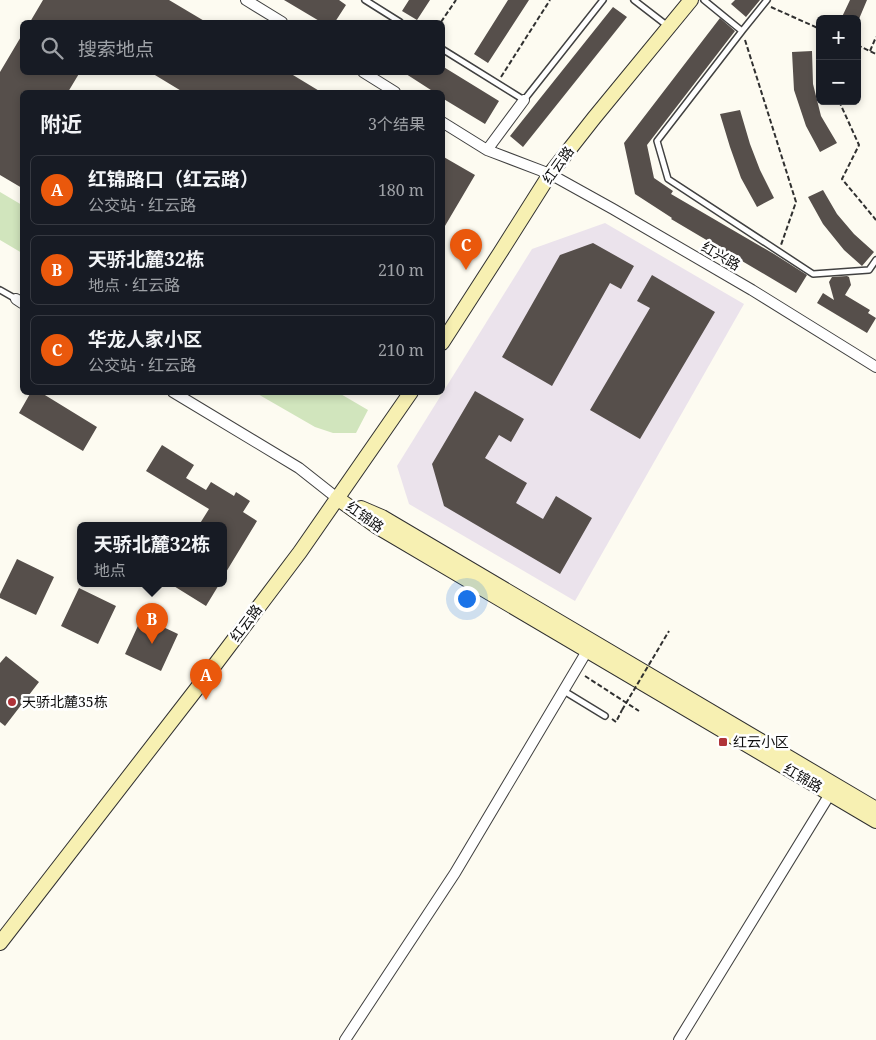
<!DOCTYPE html>
<html lang="zh">
<head>
<meta charset="utf-8">
<style>
	:root { --surface:#171b24; --page:#20242c; --text:#f1f3f6; --muted:#9ea1a6; --line:#363941; --accent:#ea580c }
	body { margin:0; font-family:"Noto Serif","Noto Sans SC",serif; background:var(--page); color:var(--text) }
	.controls { position:absolute; right:15px; top:15px; display:grid; overflow:hidden; border-radius:8px; box-shadow:0 2px 8px #0003 }
	.controls button { width:45px; height:45px; display:grid; place-items:center; padding:0; border:0; border-bottom:1px solid var(--line); background:var(--surface); color:var(--text); font:25px sans-serif }
	.you { position:absolute; left:466px; top:598px; width:18px; height:18px; margin:-12px; border:4px solid #fff; border-radius:50%; background:#1a73e8; box-shadow:0 0 0 8px #1a73e833 }
	.badge { display:grid; place-items:center; width:32px; height:32px; border-radius:50%; background:var(--accent); color:#fff; font-size:16px; font-weight:700 }
	.pin { position:absolute; translate:-50% -41px; filter:drop-shadow(0 1px 2px #0008) }
	.pin::after { content:''; position:absolute; top:26px; width:18px; height:15px; background:inherit; clip-path:polygon(0 0,100% 0,50% 100%) }
	.popup { position:absolute; left:77px; top:522px; width:150px; height:65px; box-sizing:border-box; display:grid; place-content:center; border-radius:8px; background:var(--surface); filter:drop-shadow(0 1px 4px #0005); font-size:16px; white-space:nowrap; color:var(--muted) }
	.popup b { font-size:19px; color:var(--text) }
	.popup::after { content:''; position:absolute; left:50%; top:100%; margin-left:-10px; border:10px solid transparent; border-top-color:var(--surface) }
	.list { margin:0; padding:0; list-style:none }
	h2 { display:flex; justify-content:space-between; align-items:center; height:65px; margin:0; padding:0 20px; font-size:21px }
	h2 small { font-size:16px; font-weight:400; color:var(--muted) }
	.list li { display:grid; grid-template-columns:32px 1fr auto; gap:15px; align-items:center; box-sizing:border-box; height:70px; margin:0 10px 10px; padding:0 10px; border:1px solid var(--line); border-radius:8px }
	.list b { display:block; font-size:19px; white-space:nowrap }
	.list p { margin:0; font-size:16px; white-space:nowrap; color:var(--muted) }
	.list em { font-size:16px; font-style:normal; color:var(--muted) }
	.icon { flex:none; width:28px; height:28px; fill:none; stroke:currentColor; stroke-width:2; stroke-linecap:round; stroke-linejoin:round }
	.map { position:relative; flex:none; width:876px; height:1040px; overflow:hidden }
	.search { position:absolute; background:var(--surface); box-shadow:0 2px 8px #0003; left:20px; top:20px; width:425px; height:55px; display:flex; align-items:center; gap:12px; box-sizing:border-box; padding:0 18px; border-radius:8px; color:var(--muted); font-size:19px }
	.panel { position:absolute; background:var(--surface); box-shadow:0 2px 8px #0003; left:20px; top:90px; width:425px; height:305px; border-radius:8px }
	.map>svg:first-child { display:block }
	.industrial { fill:#ebe3ec }
	.green { fill:#d1e5bd }
	.building { fill:#564f4b }
	.lines { fill:none; stroke-linecap:round; stroke-linejoin:round }
	.lane-casing { stroke:#414141; stroke-width:8 }
	.street-casing { stroke:#414141; stroke-width:12 }
	.secondary-casing { stroke:#303030; stroke-width:16 }
	.path { stroke:#303030; stroke-width:2; stroke-dasharray:5 2.5; stroke-linecap:butt }
	.lane { stroke:#fff; stroke-width:5 }
	.street { stroke:#fff; stroke-width:10 }
	.secondary { stroke:#f7f0b2; stroke-width:14 }
	.path-bridge { stroke:#303030; stroke-width:2; stroke-dasharray:5 2.5; stroke-linecap:butt }
	.poi-dot { fill:#b03439; stroke:#fff; stroke-width:2 }
	.labels { text-anchor:middle; stroke-width:5; stroke-linejoin:round; paint-order:stroke }
	.street-label { font-size:14px; fill:#0e0e0e; stroke:#fff }
	.poi-label { font-size:14px; fill:#0e0e0e; stroke:#fff; text-anchor:start }
</style>
</head>
<body>
<div class="map">
<svg width="876" height="1040" viewBox="0 0 876 1040">
	<rect width="100%" height="100%" fill="#fdfbf1"/>
	<path class="industrial" d="M 605,223 L 744,304 L 575,601 L 409,504 L 397,466 L 532,249 Z"/>
	<path class="green" d="M 0,192 L 22,205 L 22,253 L 0,240 Z
		M 256,393 L 339,393 L 368,410 L 356,433 L 333,433 L 315,427 Z"/>
	<path class="building" d="M 43,0 L 169,0 L 206,22 L 30,22 Z
		M 284,0 L 339,0 L 346,5 L 335,22 L 321,22 Z
		M 409,0 L 430,0 L 417,20 L 402,11 Z
		M 508,0 L 529,0 L 488,63 L 474,54 Z
		M 735,0 L 760,0 L 746,17 L 731,4 Z
		M 850,0 L 867,0 L 859,19 L 841,19 Z
		M 613,7 L 627,17 L 523,147 L 510,136 Z
		M 720,18 L 735,31 L 647,145 L 654,178 L 673,191 L 671,194 L 774,254 L 807,275 L 796,293 L 671,219 L 672,218 L 635,194 L 624,143 Z
		M 22,35 L 22,72 L 80,72 L 68,92 L 22,92 L 22,188 L 0,175 L 0,72 Z
		M 812,51 L 813,84 L 821,116 L 837,143 L 820,152 L 806,126 L 794,90 L 792,52 Z
		M 442,66 L 499,101 L 485,124 L 442,98 L 442,92 L 434,92 L 403,72 L 442,72 Z
		M 150,72 L 288,72 L 321,92 L 183,92 Z
		M 740,110 L 750,144 L 760,170 L 774,198 L 757,207 L 741,178 L 730,147 L 720,114 Z
		M 442,156 L 475,175 L 442,231 Z
		M 823,190 L 837,214 L 854,234 L 874,252 L 862,266 L 844,250 L 823,224 L 808,197 Z
		M 593,243 L 634,266 L 621,289 L 610,283 L 552,386 L 502,357 L 560,255 Z
		M 652,275 L 715,312 L 640,439 L 590,410 L 650,308 L 637,301 Z
		M 847,276 L 849,277 L 851,285 L 845,295 L 870,310 L 868,313 L 876,318 L 867,333 L 817,303 L 823,293 L 834,300 L 829,282 L 832,277 Z
		M 475,391 L 524,419 L 511,442 L 499,435 L 485,458 L 527,483 L 516,503 L 543,519 L 556,496 L 592,518 L 560,574 L 444,506 L 432,464 Z
		M 31,392 L 40,392 L 97,427 L 83,451 L 19,413 Z
		M 162,445 L 194,465 L 186,478 L 206,490 L 211,482 L 234,496 L 236,492 L 250,501 L 243,512 L 257,521 L 223,577 L 223,525 L 199,525 L 209,509 L 146,471 Z
		M 17,559 L 54,577 L 36,615 L 0,598 L 0,594 Z
		M 169,583 L 220,583 L 206,606 Z
		M 79,588 L 116,606 L 98,644 L 61,626 Z
		M 142,617 L 178,634 L 161,671 L 125,654 Z
		M 6,656 L 39,682 L 5,726 L 0,722 L 0,663 Z"/>
	<g class="lines">
		<g class="lane-casing">
			<path id="lane" d="M 365,0 L 400,22
				M 634,0 L 669,27
				M 704,0 L 742,31 L 657,141 L 668,179 L 813,274 L 869,270 L 876,260
				M 742,31 L 767,0
				M 442,49 L 524,100 L 603,0
				M 0,290 L 16,299
				M 564,691 L 605,716"/>
		</g>
		<g class="street-casing">
			<path id="street" d="M 246,0 L 282,22
				M 363,72 L 395,92
				M 442,122 L 487,150 L 550,174 L 613,209 L 752,290 L 876,367
				M 487,150 L 524,100
				M 16,299 L 22,303
				M 173,392 L 299,468 L 337,498
				M 345,1040 L 455,873 L 587,651
				M 679,1040 L 830,794"/>
		</g>
		<g class="secondary-casing">
			<path id="secondary" d="M 442,343 L 500,253 L 550,174 L 594,118 L 691,0
				M 337,498 L 376,526 L 876,821
				M 361,508 L 382,517 L 876,809
				M 0,943 L 205,678 L 300,552 L 411,392"/>
		</g>
		<path class="path" d="M 771,7 L 820,29
			M 441,22 L 456,0
			M 745,40 L 796,202 L 781,245
			M 857,45 L 876,54
			M 870,51 L 876,37
			M 501,77 L 550,0
			M 839,101 L 859,145 L 842,179 L 876,220
			M 585,676 L 639,711
			M 612,719 L 616,722 L 622,710"/>
		<use href="#lane" class="lane"/>
		<use href="#street" class="street"/>
		<use href="#secondary" class="secondary"/>
		<path class="path-bridge" d="M 622,710 L 669,631"/>
	</g>
	<g class="poi-dot">
		<circle cx="12" cy="702" r="5"/>
		<rect x="718" y="737" width="10" height="10" rx="2.5"/>
	</g>
	<g class="labels">
		<g class="street-label">
			<text transform="translate(558 165) rotate(-54)" y="5">红云路</text>
			<text transform="translate(721 256) rotate(30)" y="5">红兴路</text>
			<text transform="translate(365 517) rotate(35)" y="5">红锦路</text>
			<text transform="translate(246 623) rotate(-53)" y="5">红云路</text>
			<text transform="translate(803 778) rotate(30)" y="5">红锦路</text>
		</g>
		<g class="poi-label">
			<text x="22" y="707">天骄北麓35栋</text>
			<text x="733" y="747">红云小区</text>
		</g>
	</g>
</svg>
<div class="controls">
<button>+</button>
<button>−</button>
</div>
<div class="you"></div>
<div class="pin badge" style="left:206px;top:700px">A</div>
<div class="pin badge" style="left:152px;top:644px">B</div>
<div class="popup"><b>天骄北麓32栋</b>地点</div>
<div class="pin badge" style="left:466px;top:270px">C</div>
<div class="search"><svg class="icon" aria-label="search" viewBox="0 0 24 24"><circle cx="10" cy="10" r="6"/><path d="M15 15l6 6"/></svg>搜索地点</div>
<section class="panel">
<h2>附近<small>3个结果</small></h2>
<ul class="list">
<li><span class="badge">A</span><div><b>红锦路口（红云路）</b><p>公交站 · 红云路</p></div><em>180 m</em></li>
<li><span class="badge">B</span><div><b>天骄北麓32栋</b><p>地点 · 红云路</p></div><em>210 m</em></li>
<li><span class="badge">C</span><div><b>华龙人家小区</b><p>公交站 · 红云路</p></div><em>210 m</em></li>
</ul>
</section>
</div>
</body>
</html>
